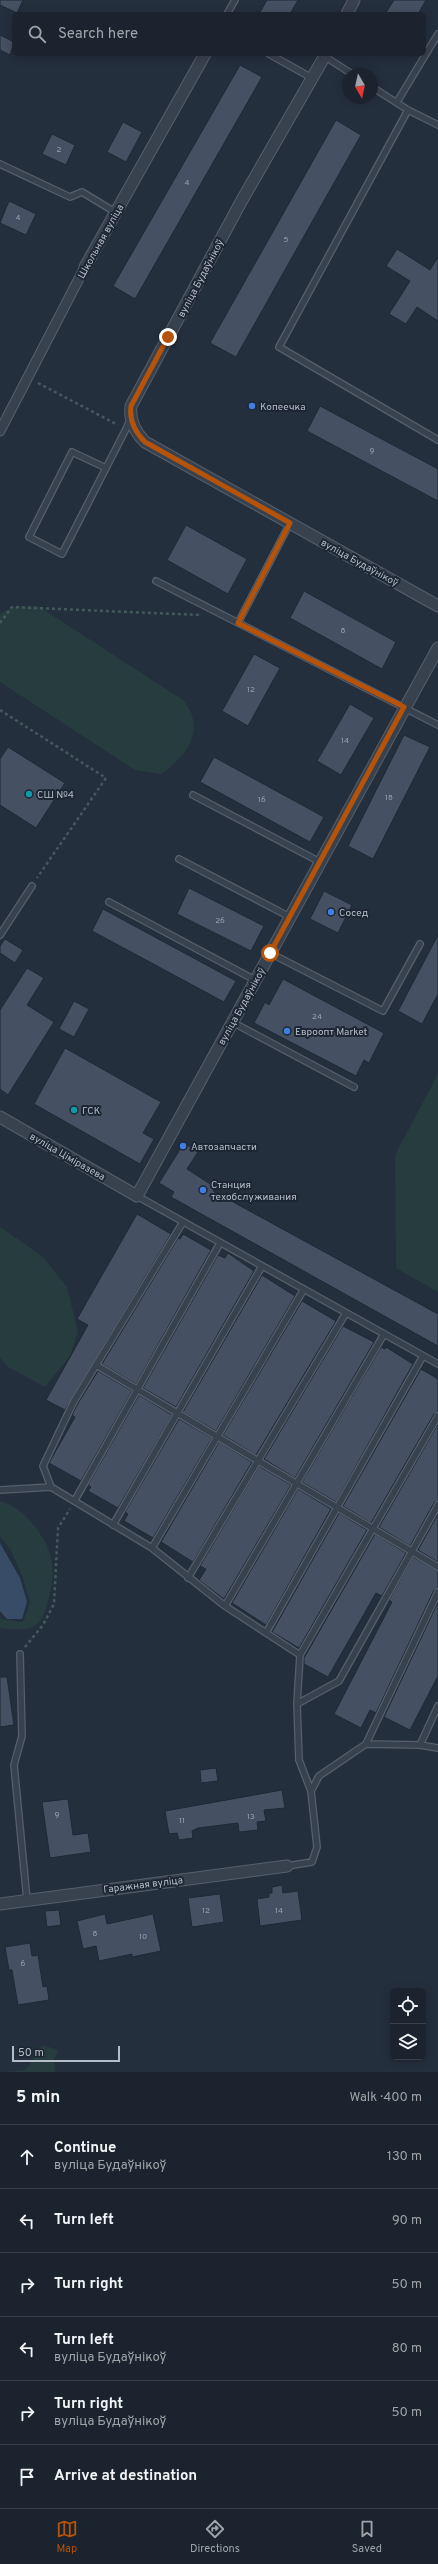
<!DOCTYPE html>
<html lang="en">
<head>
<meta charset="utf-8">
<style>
	:root { --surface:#1b232e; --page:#282f3a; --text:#f1f3f6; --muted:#a0a4aa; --line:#39404a; --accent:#b45309 }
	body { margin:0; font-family:Overpass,sans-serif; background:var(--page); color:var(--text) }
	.controls { position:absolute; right:12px; bottom:12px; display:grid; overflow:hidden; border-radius:6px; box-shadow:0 2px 10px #0003 }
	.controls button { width:36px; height:36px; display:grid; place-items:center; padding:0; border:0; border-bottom:1px solid var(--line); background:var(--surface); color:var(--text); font:20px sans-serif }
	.compass { position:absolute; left:342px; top:68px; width:36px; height:36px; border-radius:50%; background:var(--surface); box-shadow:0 2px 10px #0003; rotate:171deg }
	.scale { position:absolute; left:12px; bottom:10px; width:108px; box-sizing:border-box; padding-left:4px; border:2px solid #b4bcc9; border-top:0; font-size:11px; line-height:14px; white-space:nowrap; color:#b4bcc9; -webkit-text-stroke:3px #1d2633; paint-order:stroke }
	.stop { position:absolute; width:12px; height:12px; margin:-9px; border:3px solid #b45309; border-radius:50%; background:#fff }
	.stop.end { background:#b45309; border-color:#fff; box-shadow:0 1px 4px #0008 }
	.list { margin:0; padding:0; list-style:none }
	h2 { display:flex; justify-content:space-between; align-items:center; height:52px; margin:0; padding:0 16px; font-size:17px }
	h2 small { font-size:13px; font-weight:400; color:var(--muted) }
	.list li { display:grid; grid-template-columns:26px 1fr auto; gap:12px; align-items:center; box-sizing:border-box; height:64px; padding:0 16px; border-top:1px solid var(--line) }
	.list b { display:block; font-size:15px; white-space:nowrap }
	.list p { margin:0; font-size:13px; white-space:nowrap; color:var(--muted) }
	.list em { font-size:13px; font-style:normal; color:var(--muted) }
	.icon { flex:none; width:22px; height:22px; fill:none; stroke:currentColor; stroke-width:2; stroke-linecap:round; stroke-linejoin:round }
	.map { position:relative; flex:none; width:438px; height:2072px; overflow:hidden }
	.search { position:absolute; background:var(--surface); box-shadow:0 2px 10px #0003; left:12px; right:12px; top:12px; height:44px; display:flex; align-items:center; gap:10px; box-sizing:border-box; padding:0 14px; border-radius:6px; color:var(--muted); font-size:15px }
	.sheet { height:436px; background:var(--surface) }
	nav { display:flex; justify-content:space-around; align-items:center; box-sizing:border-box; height:56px; border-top:1px solid var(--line); background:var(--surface); font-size:11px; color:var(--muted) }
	nav a { display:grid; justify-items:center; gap:2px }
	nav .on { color:var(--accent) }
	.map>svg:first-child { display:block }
	.green { fill:#263c3f }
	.water { fill:#394c67 }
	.building { fill:#455162; stroke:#1f2835 }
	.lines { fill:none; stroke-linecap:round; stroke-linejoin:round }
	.service-casing { stroke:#565f6c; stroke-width:8 }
	.pedestrian-casing { stroke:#565f6c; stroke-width:11 }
	.minor-casing { stroke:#565f6c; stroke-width:13 }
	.path { stroke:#44595c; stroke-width:2.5; stroke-dasharray:3 3; stroke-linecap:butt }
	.service { stroke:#38414e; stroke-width:5.5 }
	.pedestrian { stroke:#38414e; stroke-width:9 }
	.minor { stroke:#38414e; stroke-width:11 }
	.route { stroke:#b45309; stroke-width:5 }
	.shop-dot { fill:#3f7fe0; stroke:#1d2633; stroke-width:1.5 }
	.culture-dot { fill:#0f9aa8; stroke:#1d2633; stroke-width:1.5 }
	.labels { text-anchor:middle; stroke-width:4; stroke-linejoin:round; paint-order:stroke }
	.number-label { font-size:8px; fill:#98a1af }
	.street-label { font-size:10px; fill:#b4bcc9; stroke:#1d2633 }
	.poi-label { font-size:10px; fill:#b4bcc9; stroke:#1d2633; text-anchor:start }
</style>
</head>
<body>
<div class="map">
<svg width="438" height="2072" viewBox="0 0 438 2072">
	<rect width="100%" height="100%" fill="#242f3e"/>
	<path class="green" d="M 38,606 L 183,700 C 207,730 188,755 161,774 L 135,770 L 0,682 L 0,614 L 12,607 Z
		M 438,1074 L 438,1292 L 396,1268 L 395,1155 Z
		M 0,1227 L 42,1256 L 67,1287 L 78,1332 L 70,1356 L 45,1387 L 8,1367 L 0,1358 Z
		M 0,1501 C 24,1507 50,1540 52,1564 C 54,1575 51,1590 48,1601 C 46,1610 43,1619 36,1625 C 27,1632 11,1629 0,1628 L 0,1619 L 23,1622 L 30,1602 L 23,1578 L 11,1551 L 0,1536 Z
		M 42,2045 L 58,2050 L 54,2060 L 55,2072 L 4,2072 L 26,2070 Z"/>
	<path class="water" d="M 0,1543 L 20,1578 L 27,1602 L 22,1619 L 7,1619 L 0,1611 Z"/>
	<path class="building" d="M 0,0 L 23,0 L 17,13 L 0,5 Z
		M 267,0 L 298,0 L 290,14 L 259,14 Z
		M 394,0 L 426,0 L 418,14 L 385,14 Z
		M 0,35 L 14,42 L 10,55 L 0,50 Z
		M 240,65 L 262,77 L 135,299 L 113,286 Z
		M 336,120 L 361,135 L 236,357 L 210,343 Z
		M 123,122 L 142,132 L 126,162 L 107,152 Z
		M 52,134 L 75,145 L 66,165 L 42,154 Z
		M 9,201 L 36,214 L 26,235 L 0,223 Z
		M 397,249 L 430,270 L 438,257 L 438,321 L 417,307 L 406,324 L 389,314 L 410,281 L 386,266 Z
		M 320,406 L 438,469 L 438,501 L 307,431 Z
		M 186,525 L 247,559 L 228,594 L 167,560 Z
		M 304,591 L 396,642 L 382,669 L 290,618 Z
		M 254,654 L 280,668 L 248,726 L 222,711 Z
		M 350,704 L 374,718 L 341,775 L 317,761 Z
		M 404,735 L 430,747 L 373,859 L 348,846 Z
		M 8,747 L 65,783 L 36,828 L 0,805 L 0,759 Z
		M 214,757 L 324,817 L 310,842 L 200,782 Z
		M 189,888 L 264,926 L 251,951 L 177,914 Z
		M 324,891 L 352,905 L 338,933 L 310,919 Z
		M 103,909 L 236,981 L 224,1002 L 92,931 Z
		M 438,935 L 438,994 L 422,1024 L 398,1011 Z
		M 5,939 L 23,950 L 15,963 L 0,953 L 0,946 Z
		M 27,968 L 44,978 L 27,1005 L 54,1022 L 8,1095 L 0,1089 L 0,1010 Z
		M 283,979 L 384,1033 L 369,1063 L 364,1060 L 356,1076 L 254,1023 L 265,1002 L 269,1005 Z
		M 74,1001 L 89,1009 L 74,1037 L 59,1029 Z
		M 65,1048 L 161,1102 L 143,1133 L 154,1139 L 140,1164 L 34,1104 Z
		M 184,1143 L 198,1152 L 187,1169 L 215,1187 L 213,1191 L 438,1314 L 438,1346 L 171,1197 L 174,1192 L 159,1183 Z
		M 137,1214 L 171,1234 L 65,1410 L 46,1400 L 88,1325 L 77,1319 Z
		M 183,1234 L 211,1250 L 136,1384 L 102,1364 L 178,1238 L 180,1239 Z
		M 228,1253 L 254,1271 L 176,1407 L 143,1388 L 218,1255 L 225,1258 Z
		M 262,1275 L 295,1296 L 216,1431 L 183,1412 Z
		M 302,1301 L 336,1321 L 256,1455 L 223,1435 Z
		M 343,1326 L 374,1342 L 295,1478 L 264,1459 Z
		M 381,1347 L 385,1349 L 386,1347 L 413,1364 L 336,1502 L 302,1482 Z
		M 421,1369 L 438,1379 L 438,1412 L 434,1414 L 371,1523 L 343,1506 Z
		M 98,1371 L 132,1391 L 81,1481 L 49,1463 L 75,1417 L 72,1415 L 77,1405 Z
		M 139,1395 L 172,1415 L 118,1508 L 88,1491 L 91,1487 L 88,1485 Z
		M 179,1419 L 212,1438 L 153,1538 L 124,1521 L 128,1514 L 125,1512 Z
		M 438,1424 L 438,1501 L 434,1503 L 410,1546 L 379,1527 Z
		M 219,1442 L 252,1462 L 193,1562 L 161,1542 Z
		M 259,1466 L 291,1485 L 224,1599 L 199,1580 L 206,1569 L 200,1566 Z
		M 298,1489 L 331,1509 L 266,1625 L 232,1603 Z
		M 339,1513 L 367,1530 L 299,1648 L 272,1632 Z
		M 438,1514 L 438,1562 L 418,1550 Z
		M 375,1534 L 406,1553 L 382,1596 L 376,1593 L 328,1677 L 304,1664 L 304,1658 Z
		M 413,1557 L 438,1571 L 438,1588 L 434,1590 L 376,1713 L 370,1710 L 361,1728 L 334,1714 L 392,1602 L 389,1600 Z
		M 438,1602 L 438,1676 L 410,1730 L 384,1717 Z
		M 0,1677 L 7,1677 L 14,1725 L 0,1727 Z
		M 216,1768 L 218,1781 L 201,1783 L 200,1770 Z
		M 282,1790 L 285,1808 L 264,1810 L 266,1821 L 257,1822 L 258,1830 L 239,1832 L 238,1823 L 198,1828 L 192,1831 L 193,1838 L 179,1840 L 177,1833 L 169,1834 L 165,1811 Z
		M 68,1799 L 73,1835 L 88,1833 L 91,1852 L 50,1858 L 42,1802 Z
		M 282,1885 L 283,1893 L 298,1891 L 302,1920 L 260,1926 L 257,1899 L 269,1897 L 269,1893 L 272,1893 L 272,1887 Z
		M 220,1894 L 224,1922 L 192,1927 L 188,1898 Z
		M 59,1910 L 61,1925 L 47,1927 L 45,1911 Z
		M 105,1914 L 107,1924 L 153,1914 L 161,1951 L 132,1957 L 132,1954 L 99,1961 L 96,1946 L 83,1949 L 77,1921 Z
		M 30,1943 L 32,1956 L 38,1955 L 43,1987 L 47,1986 L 49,2000 L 18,2005 L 12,1970 L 9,1970 L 5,1947 Z"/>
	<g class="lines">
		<g class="service-casing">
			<path id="service" d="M 227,14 L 235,0
				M 269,54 L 312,78
				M 324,56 L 352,74
				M 372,87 L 408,110 L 438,125
				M 397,102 L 438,34
				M 408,110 L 279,347 L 438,440
				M 0,164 L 70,197 L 82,192 L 115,212
				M 106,468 L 72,452 L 29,537 L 62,554 L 126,429 L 130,420
				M 156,581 L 438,725
				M 238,623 L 290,523
				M 193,795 L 320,862
				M 179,859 L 290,917
				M 109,902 L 255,980
				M 0,935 L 32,886
				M 270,953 L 383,1011 L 420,944
				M 232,1022 L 354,1087
				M 137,1196 L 438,1364
				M 183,1222 L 73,1403 L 43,1466 L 51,1487 L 152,1548 L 225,1606 L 300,1655
				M 96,1365 L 438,1567
				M 0,1490 L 51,1487
				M 75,1500 L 220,1243
				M 113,1525 L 262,1266
				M 152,1548 L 304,1289
				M 188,1578 L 346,1313
				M 225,1606 L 384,1334
				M 266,1633 L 423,1356
				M 20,1654 L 22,1736 L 14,1765 L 27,1900
				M 297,1704 L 339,1681 L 438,1505
				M 366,1744 L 420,1745 L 438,1748
				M 420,1745 L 438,1706
				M 311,1791 L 299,1760 L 297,1704 L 300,1655 L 438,1416
				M 287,1866 L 312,1862 L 317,1847 L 311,1791 L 319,1776 L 366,1744 L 438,1592"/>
		</g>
		<g class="pedestrian-casing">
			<path id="pedestrian" d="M 0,431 L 85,267"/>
		</g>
		<g class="minor-casing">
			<path id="minor" d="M 347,14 L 354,0
				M 326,54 L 242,200 L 131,406 C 129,421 135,432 145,442 L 438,606
				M 85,267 L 205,54
				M 0,1117 L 137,1196 L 438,648
				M 0,1904 L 287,1866"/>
		</g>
		<path class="path" d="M 38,383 L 118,425
			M 0,623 L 12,607 L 199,615
			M 0,710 L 106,778 L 37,878
			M 25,1647 L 43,1625 L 54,1604 L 58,1528 L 70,1509"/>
		<use href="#service" class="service"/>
		<use href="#pedestrian" class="pedestrian"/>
		<use href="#minor" class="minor"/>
	</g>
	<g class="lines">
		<path class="route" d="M 168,337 L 131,406 C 129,421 135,432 145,442 L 290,523 L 238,623 L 404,707 L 270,953"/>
	</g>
	<g class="shop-dot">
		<circle cx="252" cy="406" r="4"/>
		<circle cx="331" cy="912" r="4"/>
		<circle cx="287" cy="1031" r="4"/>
		<circle cx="183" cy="1146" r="4"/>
		<circle cx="203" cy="1190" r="4"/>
	</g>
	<g class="culture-dot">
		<circle cx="29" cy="794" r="4"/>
		<circle cx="74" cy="1110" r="4"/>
	</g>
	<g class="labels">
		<g class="number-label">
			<text x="59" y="152">2</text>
			<text x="187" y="185">4</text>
			<text x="18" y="220">4</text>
			<text x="286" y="242">5</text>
			<text x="372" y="453">9</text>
			<text x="343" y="633">8</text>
			<text x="251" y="692">12</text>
			<text x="345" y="743">14</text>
			<text x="389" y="800">18</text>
			<text x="262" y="802">16</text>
			<text x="220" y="923">26</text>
			<text x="317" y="1019">24</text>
			<text x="57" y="1817">9</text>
			<text x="251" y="1819">13</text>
			<text x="182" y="1823">11</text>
			<text x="206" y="1913">12</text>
			<text x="279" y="1913">14</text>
			<text x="95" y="1936">8</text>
			<text x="143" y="1939">10</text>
			<text x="23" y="1966">6</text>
		</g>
		<g class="street-label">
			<text transform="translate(100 241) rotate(-61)" y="4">Школьная вуліца</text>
			<text transform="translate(200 278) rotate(-62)" y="4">вуліца Будаўнікоў</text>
			<text transform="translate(360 562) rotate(29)" y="4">вуліца Будаўнікоў</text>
			<text transform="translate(241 1006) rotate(-61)" y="4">вуліца Будаўнікоў</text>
			<text transform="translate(68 1156) rotate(30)" y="4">вуліца Ціміразева</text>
			<text transform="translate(143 1884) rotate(-7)" y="4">Гаражная вуліца</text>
		</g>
		<g class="poi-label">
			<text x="260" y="410">Копеечка</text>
			<text x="37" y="798">СШ №4</text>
			<text x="339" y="916">Сосед</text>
			<text x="295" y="1035">Евроопт Market</text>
			<text x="82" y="1114">ГСК</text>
			<text x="191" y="1150">Автозапчасти</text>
			<text x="211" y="1188">Станция<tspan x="211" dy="12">техобслуживания</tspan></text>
		</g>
	</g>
</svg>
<div class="controls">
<button><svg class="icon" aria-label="locate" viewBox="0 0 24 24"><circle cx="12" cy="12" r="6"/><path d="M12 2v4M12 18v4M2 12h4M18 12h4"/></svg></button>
<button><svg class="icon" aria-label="layers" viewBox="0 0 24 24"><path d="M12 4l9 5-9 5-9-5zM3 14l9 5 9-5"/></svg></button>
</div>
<svg class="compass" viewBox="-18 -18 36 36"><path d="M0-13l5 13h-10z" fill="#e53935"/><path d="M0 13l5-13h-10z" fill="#a0a4aa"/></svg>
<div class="scale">50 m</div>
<div class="stop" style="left:270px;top:953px"></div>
<div class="stop end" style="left:168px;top:337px"></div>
<div class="search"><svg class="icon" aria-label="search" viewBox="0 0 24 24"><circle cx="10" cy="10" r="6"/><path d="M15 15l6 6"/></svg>Search here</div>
</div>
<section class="sheet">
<h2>5 min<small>Walk · 400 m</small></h2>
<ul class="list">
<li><svg class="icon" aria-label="ahead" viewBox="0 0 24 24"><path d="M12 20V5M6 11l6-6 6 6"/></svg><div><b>Continue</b><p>вуліца Будаўнікоў</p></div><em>130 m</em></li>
<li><svg class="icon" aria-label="left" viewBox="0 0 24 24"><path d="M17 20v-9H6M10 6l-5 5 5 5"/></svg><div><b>Turn left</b></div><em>90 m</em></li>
<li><svg class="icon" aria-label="right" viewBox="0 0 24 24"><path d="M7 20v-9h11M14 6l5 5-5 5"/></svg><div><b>Turn right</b></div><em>50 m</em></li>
<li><svg class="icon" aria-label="left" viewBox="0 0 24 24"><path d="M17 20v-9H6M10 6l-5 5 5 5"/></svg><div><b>Turn left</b><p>вуліца Будаўнікоў</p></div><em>80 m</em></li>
<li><svg class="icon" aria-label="right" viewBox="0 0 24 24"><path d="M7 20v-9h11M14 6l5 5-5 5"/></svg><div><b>Turn right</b><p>вуліца Будаўнікоў</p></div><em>50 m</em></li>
<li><svg class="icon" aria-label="arrive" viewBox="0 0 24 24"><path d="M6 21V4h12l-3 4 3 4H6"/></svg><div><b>Arrive at destination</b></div></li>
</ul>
</section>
<nav>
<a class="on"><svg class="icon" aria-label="map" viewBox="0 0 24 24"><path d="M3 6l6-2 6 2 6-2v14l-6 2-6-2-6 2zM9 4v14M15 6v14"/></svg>Map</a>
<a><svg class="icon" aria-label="directions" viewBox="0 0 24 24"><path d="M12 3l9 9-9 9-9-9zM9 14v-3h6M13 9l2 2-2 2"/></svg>Directions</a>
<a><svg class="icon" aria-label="saved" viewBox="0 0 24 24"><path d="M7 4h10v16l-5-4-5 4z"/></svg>Saved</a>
</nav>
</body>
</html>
